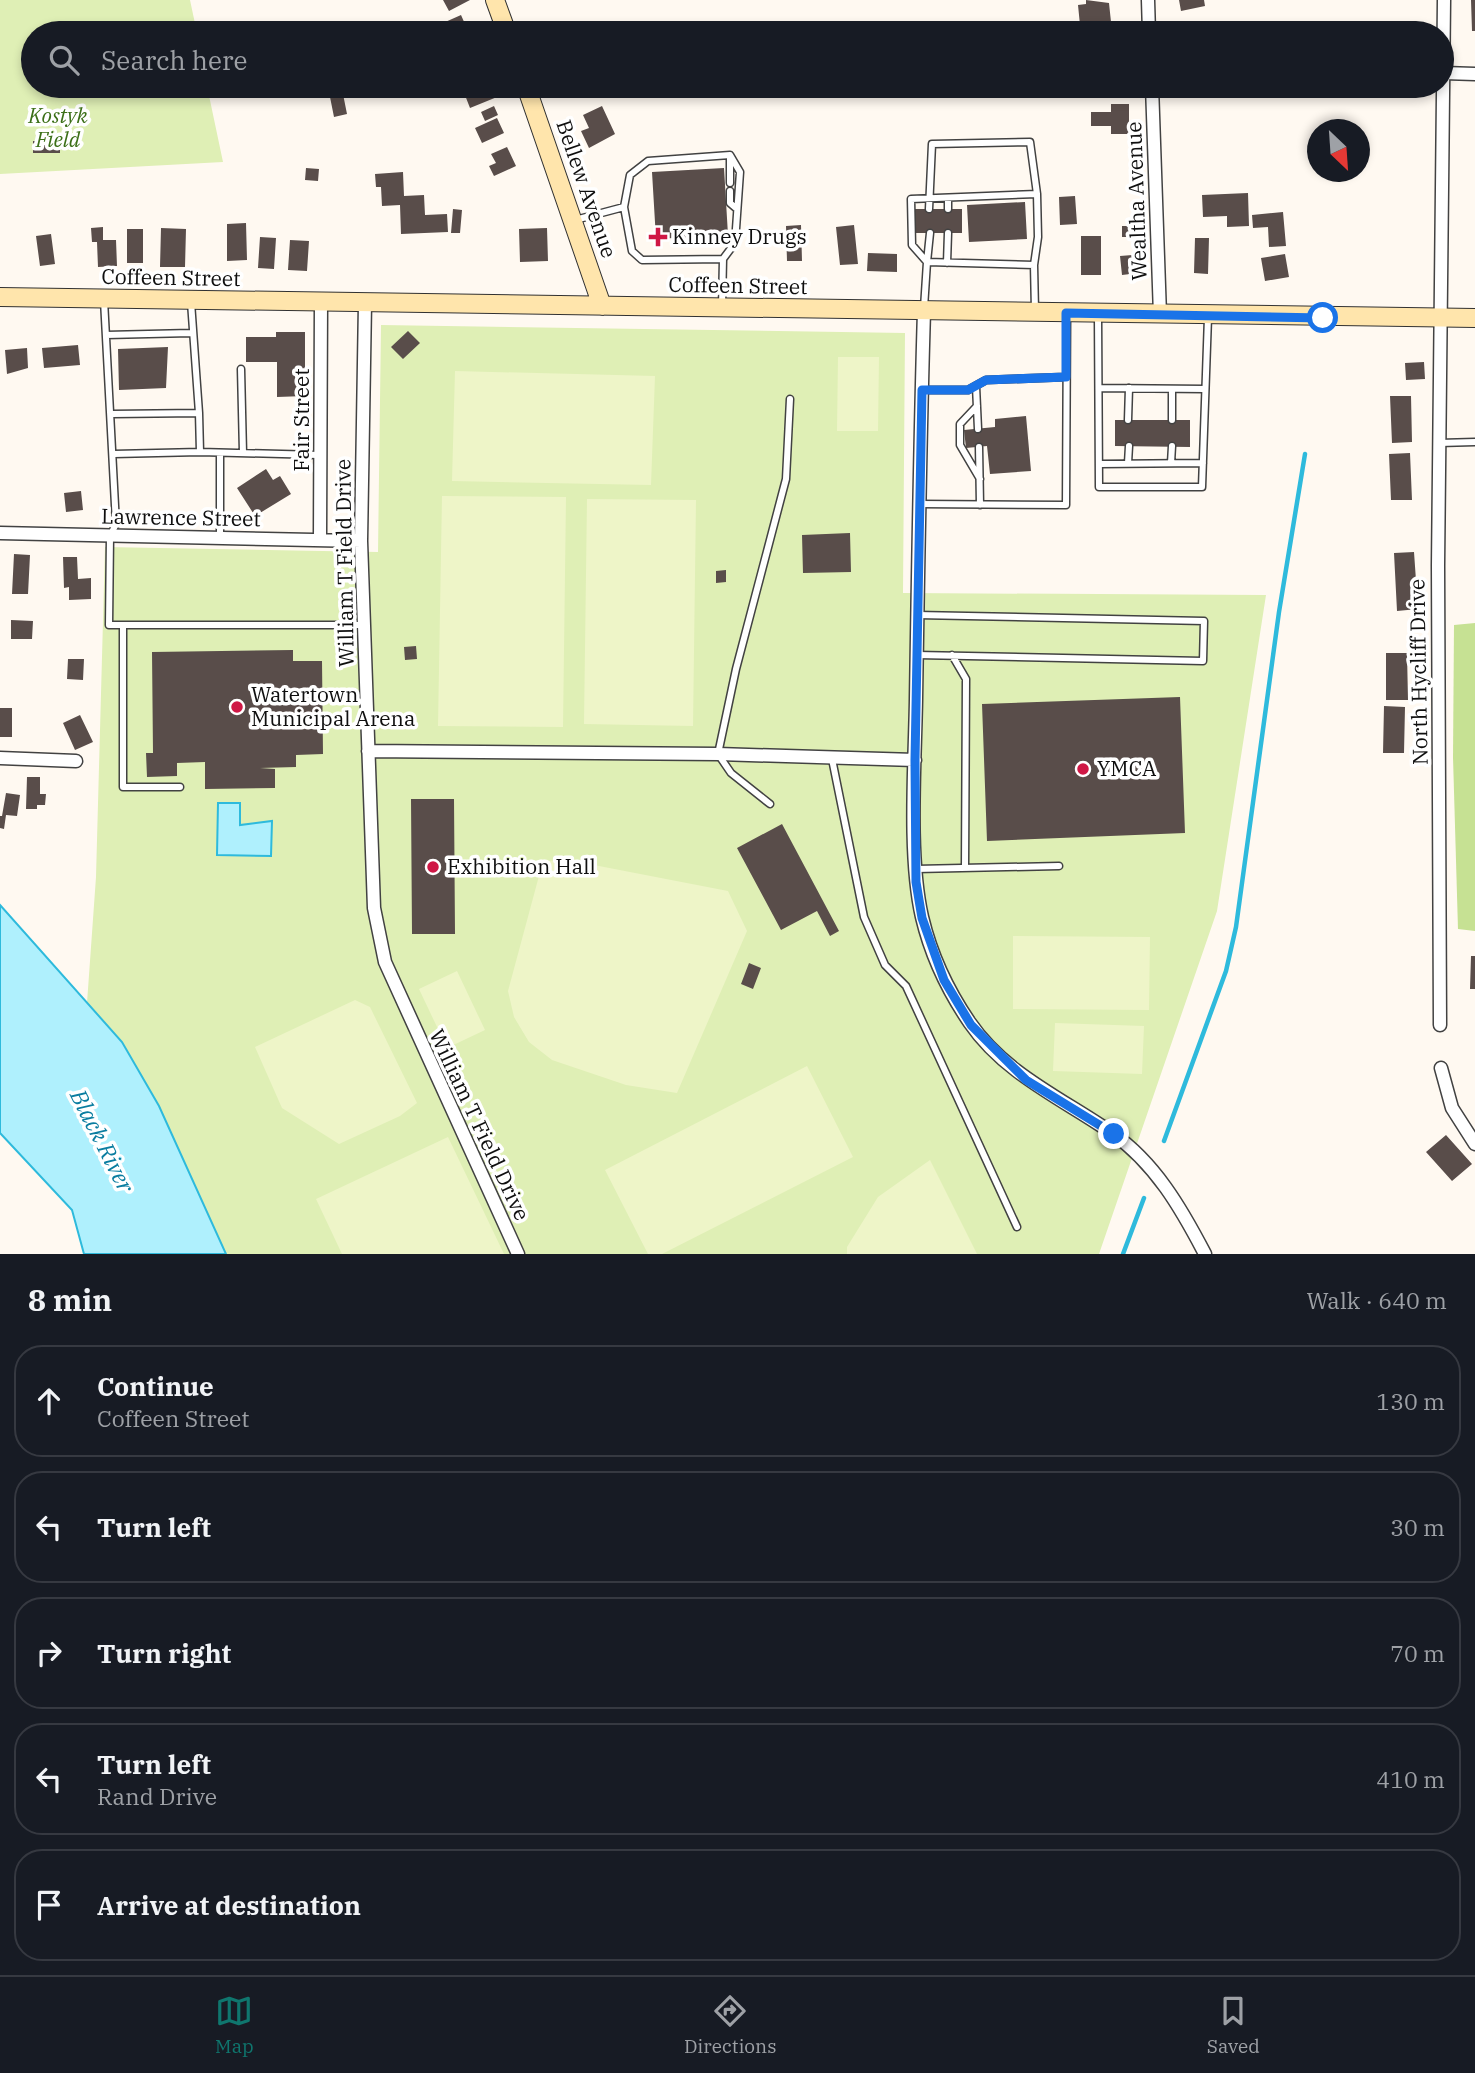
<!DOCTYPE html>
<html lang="en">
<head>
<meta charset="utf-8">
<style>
	:root { --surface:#171b24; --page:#242831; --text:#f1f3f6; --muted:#9ea1a6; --line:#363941; --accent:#0f766e }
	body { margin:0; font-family:"IBM Plex Serif",serif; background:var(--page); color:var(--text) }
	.compass { position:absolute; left:1307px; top:119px; width:63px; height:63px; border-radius:50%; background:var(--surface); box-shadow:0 4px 10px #0003; rotate:155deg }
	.stop { position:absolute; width:21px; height:21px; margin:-16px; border:5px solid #1a73e8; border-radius:50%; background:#fff }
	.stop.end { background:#1a73e8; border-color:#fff; box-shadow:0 2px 7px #0008 }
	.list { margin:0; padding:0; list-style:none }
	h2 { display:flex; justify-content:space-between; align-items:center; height:91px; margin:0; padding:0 28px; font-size:30px }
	h2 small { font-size:23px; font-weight:400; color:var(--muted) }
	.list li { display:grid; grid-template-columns:46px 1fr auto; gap:21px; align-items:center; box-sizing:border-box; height:112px; margin:0 14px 14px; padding:0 14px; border:2px solid var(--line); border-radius:28px }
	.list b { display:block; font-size:26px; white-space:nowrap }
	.list p { margin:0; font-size:23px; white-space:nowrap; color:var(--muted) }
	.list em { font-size:23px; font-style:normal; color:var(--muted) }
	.icon { flex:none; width:38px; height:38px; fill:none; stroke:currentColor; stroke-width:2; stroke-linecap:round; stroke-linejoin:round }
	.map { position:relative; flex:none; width:1475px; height:1254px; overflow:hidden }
	.search { position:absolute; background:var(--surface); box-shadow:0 4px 10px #0003; left:21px; right:21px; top:21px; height:77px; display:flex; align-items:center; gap:18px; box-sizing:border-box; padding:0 24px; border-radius:38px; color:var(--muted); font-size:26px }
	.sheet { height:721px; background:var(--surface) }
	nav { display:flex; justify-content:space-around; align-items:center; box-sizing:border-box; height:98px; border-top:2px solid var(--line); background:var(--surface); font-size:19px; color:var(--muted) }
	nav a { display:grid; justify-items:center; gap:4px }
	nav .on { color:var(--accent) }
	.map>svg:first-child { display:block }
	.green { fill:#dfefb5 }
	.forest { fill:#c6e193 }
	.pitch { fill:#eef5c8 }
	.water { fill:#aff0fd; stroke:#2ebadc; stroke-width:2 }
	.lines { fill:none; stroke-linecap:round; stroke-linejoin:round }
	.stream { stroke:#2ebadc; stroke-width:4.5 }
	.building { fill:#594d4a }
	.lane-casing { stroke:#424242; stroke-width:9 }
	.street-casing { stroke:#424242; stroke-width:15 }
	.secondary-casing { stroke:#313131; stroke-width:20 }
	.lane { stroke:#fff; stroke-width:6 }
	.street { stroke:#fff; stroke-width:12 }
	.secondary { stroke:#ffe5ac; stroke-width:18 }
	.route { stroke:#1a73e8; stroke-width:9 }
	.poi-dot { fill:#cf1745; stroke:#fff; stroke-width:2.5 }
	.labels { text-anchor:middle; stroke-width:7; stroke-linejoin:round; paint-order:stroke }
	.park-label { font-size:21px; font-style:italic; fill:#3b6f17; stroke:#fff }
	.street-label { font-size:21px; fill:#0f0f0f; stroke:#fff }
	.poi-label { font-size:21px; fill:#0f0f0f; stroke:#fff; text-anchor:start }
	.water-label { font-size:23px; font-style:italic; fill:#0a7da0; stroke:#fff }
</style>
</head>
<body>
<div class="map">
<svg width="1475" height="1254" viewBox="0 0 1475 1254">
	<rect width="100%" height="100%" fill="#fff9f1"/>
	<path class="green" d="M 0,0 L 190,0 L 197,33 L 33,33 L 33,86 L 207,86 L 223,162 L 0,174 Z
		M 381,325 L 905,333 L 903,593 L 1266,595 L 1217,911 L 1099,1254 L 226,1254 L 159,1106 L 122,1042 L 87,1003 L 96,877 L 105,547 L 378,552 Z"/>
	<path class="forest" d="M 1475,623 L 1475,931 L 1458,929 L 1453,757 L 1454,625 Z"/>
	<path class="pitch" d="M 838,357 L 879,357 L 878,431 L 837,431 Z
		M 455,371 L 655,376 L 651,485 L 452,481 Z
		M 442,496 L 566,497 L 563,727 L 438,726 Z
		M 587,499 L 696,500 L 693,726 L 584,724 Z
		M 568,860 L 728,891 L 747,931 L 677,1093 L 626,1085 L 552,1060 L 529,1042 L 514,1017 L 508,991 L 543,861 Z
		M 1013,936 L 1150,937 L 1149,1010 L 1013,1009 Z
		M 457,971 L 485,1030 L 447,1048 L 419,989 Z
		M 355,1000 L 370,1007 L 417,1103 L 400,1116 L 339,1144 L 282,1108 L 255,1047 Z
		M 1055,1023 L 1144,1026 L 1142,1074 L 1053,1071 Z
		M 807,1066 L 853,1157 L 662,1254 L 648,1254 L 605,1170 Z
		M 448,1137 L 504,1254 L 342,1254 L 316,1199 Z
		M 930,1160 L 977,1254 L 847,1254 L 847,1247 L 878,1197 Z"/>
	<path class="water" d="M 218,803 L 240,803 L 240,825 L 272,821 L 271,856 L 217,855 Z
		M 0,905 L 122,1042 L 159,1106 L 226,1254 L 84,1254 L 72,1210 L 0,1133 Z"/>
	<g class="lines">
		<path class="stream" d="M 1164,1141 L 1226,971 L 1236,927 L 1279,612 L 1305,454
			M 1123,1254 L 1144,1198"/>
	</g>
	<path class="building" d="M 443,0 L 470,0 L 449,11 Z
		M 1086,0 L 1109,3 L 1111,22 L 1080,25 L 1078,5 L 1086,4 Z
		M 1179,0 L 1204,0 L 1205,6 L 1181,11 Z
		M 1471,0 L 1475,0 L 1475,31 L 1472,31 Z
		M 461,15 L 469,33 L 448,33 L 443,23 Z
		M 468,86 L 493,86 L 497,97 L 470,108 L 463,90 Z
		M 343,94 L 347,114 L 334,117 L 330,97 Z
		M 1111,104 L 1129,104 L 1129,134 L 1111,134 L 1111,126 L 1091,126 L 1091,112 L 1111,112 Z
		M 494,106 L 498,115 L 485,121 L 481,112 Z
		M 602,106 L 615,134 L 589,148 L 581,131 L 589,128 L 583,115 Z
		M 497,118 L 504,133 L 482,143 L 475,128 Z
		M 33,141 L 60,141 L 60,153 L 33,153 Z
		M 507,147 L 516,166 L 494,176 L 489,166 L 496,163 L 491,154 Z
		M 306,168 L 319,169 L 318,181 L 305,180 Z
		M 724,168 L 728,235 L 656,239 L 652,172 Z
		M 403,172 L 404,196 L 424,195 L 425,215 L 447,214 L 448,232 L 401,234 L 400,205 L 382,206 L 381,187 L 376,187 L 375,174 Z
		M 1248,193 L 1249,226 L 1227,227 L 1227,216 L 1203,217 L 1202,195 Z
		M 1075,196 L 1077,224 L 1060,225 L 1059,197 Z
		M 1025,202 L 1027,239 L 969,242 L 967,205 Z
		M 453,209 L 462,210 L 460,233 L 451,233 Z
		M 915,209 L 962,209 L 962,233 L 915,233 Z
		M 1283,212 L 1286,246 L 1269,247 L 1268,227 L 1253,228 L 1252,215 Z
		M 246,223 L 247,260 L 227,261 L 227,224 Z
		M 801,225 L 802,261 L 787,261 L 786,226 Z
		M 854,225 L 858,264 L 840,265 L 836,227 Z
		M 1122,226 L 1145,226 L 1145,237 L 1122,237 Z
		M 103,227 L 103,240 L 116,240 L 117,266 L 98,267 L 97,242 L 92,242 L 91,228 Z
		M 161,228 L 186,229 L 185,267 L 160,267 Z
		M 547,228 L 548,261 L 520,262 L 519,229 Z
		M 127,229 L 143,229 L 143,263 L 127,263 Z
		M 51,234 L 55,264 L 40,266 L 36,236 Z
		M 1081,236 L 1101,236 L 1101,275 L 1081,275 Z
		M 260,237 L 276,238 L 274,269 L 258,268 Z
		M 1195,238 L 1209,238 L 1208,274 L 1194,273 Z
		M 290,240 L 309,241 L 307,271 L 288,270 Z
		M 868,253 L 897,254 L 897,272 L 867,271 Z
		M 1145,254 L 1147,272 L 1122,275 L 1120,256 Z
		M 1285,254 L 1289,277 L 1265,281 L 1261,258 Z
		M 408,331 L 420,343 L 403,359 L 391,347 Z
		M 276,332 L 305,332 L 305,396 L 277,397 L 277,362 L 246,362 L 246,337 L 276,337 Z
		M 78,345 L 80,365 L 44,368 L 42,348 Z
		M 168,347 L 166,388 L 119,390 L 118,349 Z
		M 27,348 L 28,368 L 7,374 L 5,350 Z
		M 1424,362 L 1425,379 L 1406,380 L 1405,363 Z
		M 1390,396 L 1411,396 L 1412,442 L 1392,443 Z
		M 1026,416 L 1031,471 L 990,474 L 987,446 L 966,448 L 964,430 L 995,427 L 995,419 Z
		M 1115,420 L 1190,420 L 1190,447 L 1115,446 Z
		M 1410,453 L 1412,500 L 1391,500 L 1389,454 Z
		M 266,469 L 273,480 L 280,476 L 291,494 L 255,516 L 237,488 Z
		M 81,491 L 83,510 L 66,512 L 64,493 Z
		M 850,533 L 851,572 L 803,573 L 802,535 Z
		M 1414,552 L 1418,609 L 1397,611 L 1394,553 Z
		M 14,554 L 30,555 L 28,594 L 12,594 Z
		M 63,557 L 77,557 L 78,579 L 91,578 L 91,599 L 69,600 L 69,587 L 64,588 Z
		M 726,570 L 726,582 L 716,583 L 716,571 Z
		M 11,620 L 33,621 L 32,639 L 11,639 Z
		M 416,646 L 417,659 L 405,660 L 404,647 Z
		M 293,650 L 293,661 L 322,661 L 323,754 L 296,755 L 296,767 L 260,768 L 275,769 L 275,788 L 205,789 L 205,762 L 177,763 L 177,776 L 147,777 L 146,753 L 153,753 L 152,652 Z
		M 1386,653 L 1407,653 L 1408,700 L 1386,700 Z
		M 68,659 L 84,659 L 83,680 L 67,679 Z
		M 1180,697 L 1185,833 L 987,841 L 982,704 Z
		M 1384,706 L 1405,707 L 1404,753 L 1383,753 Z
		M 0,708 L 12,708 L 12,737 L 0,737 Z
		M 80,715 L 93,742 L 75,750 L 63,723 Z
		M 27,777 L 40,777 L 40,794 L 46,794 L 45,805 L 37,805 L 37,809 L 26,809 Z
		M 6,793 L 20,795 L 17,816 L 6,815 L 4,829 L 0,828 L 0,816 L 2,816 Z
		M 411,799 L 454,799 L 455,934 L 412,934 Z
		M 782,824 L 839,931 L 830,936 L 817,911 L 781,930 L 737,848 Z
		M 1471,956 L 1475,956 L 1475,989 L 1470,989 Z
		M 749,963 L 761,968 L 753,989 L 741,984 Z
		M 1446,1135 L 1472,1164 L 1452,1181 L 1426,1152 Z"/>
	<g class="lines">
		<g class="lane-casing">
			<path id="lane" d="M 730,157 L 730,183
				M 730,191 L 730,203 L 737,209
				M 624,207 L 630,175 L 648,161 L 730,155 L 740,172 L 735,243 L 723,259 L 722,306
				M 929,209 L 932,144 L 1030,142 L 1037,194
				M 948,209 L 948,198
				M 575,220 L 624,207 L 632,251 L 642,260 L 723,259
				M 927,262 L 912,245 L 911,199 L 1037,194 L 1038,237 L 1034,265
				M 927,262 L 930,233
				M 947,263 L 948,233
				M 104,300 L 116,524 L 110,536 L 109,625 L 123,625
				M 924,308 L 927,262 L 1034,265 L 1035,311
				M 1098,316 L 1099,487 L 1202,487 L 1208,317
				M 106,335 L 191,333
				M 241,369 L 243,453
				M 976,386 L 978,429
				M 1100,388 L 1205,389
				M 922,390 L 968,390 L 986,380 L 1066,377
				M 977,406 L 960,424 L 960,445 L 980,479
				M 112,414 L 199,413 L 191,302
				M 1128,420 L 1129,388
				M 1172,420 L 1172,389
				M 1439,443 L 1475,442
				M 979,447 L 980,505
				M 200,452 L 319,455
				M 114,454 L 200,452 L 199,413
				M 1128,463 L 1129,446
				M 1171,463 L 1172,446
				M 1100,464 L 1203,463
				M 920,504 L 1066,505 L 1067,315
				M 220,538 L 220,453
				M 917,655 L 1203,661 L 1204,621 L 917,615
				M 952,655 L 966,679 L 965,868
				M 832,759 L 864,917 L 885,965 L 906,986 L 1017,1227
				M 180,787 L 123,787 L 123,625 L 364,625
				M 770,804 L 731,773 L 718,754 L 736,669 L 786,479 L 790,399
				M 916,869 L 1059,866"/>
		</g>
		<g class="street-casing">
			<path id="street" d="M 1148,0 L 1149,33
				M 1444,73 L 1475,74
				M 1152,86 L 1160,315
				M 365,303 L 361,541 L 374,908 L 385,962 L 518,1254
				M 924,311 C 920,441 918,570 916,699 C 915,764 908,856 922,917 C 931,955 948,991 970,1023 C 1005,1074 1063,1099 1112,1133 C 1155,1163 1181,1208 1205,1254
				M 0,533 L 361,541
				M 320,538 L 321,302
				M 368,751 L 718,754 L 915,760
				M 0,758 L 76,761
				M 1440,1025 L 1438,566 L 1444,0
				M 1441,1068 L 1452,1108 L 1475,1144"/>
		</g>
		<g class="secondary-casing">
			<path id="secondary" d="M 495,0 L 507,33
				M 526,86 L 602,306
				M 0,297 L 1475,318"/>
		</g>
		<use href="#lane" class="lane"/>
		<use href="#street" class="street"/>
		<use href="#secondary" class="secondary"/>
	</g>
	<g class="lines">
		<path class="route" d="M 1114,1134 L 1026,1080 L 971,1025 L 944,980 L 922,918 L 916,882 L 915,760 L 922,390 L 968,390 L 986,380 L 1066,377 L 1066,313 L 1323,318"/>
	</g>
	<g class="poi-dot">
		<path d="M654.5 226.5h7v7h7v7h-7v7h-7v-7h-7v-7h7z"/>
		<circle cx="237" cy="707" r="7"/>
		<circle cx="1083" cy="769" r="7"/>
		<circle cx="433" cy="867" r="7"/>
	</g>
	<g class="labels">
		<g class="park-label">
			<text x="58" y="123">Kostyk<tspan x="58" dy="24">Field</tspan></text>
		</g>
		<g class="street-label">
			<text transform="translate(586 189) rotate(71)" y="7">Bellew Avenue</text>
			<text transform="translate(1137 201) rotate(-92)" y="7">Wealtha Avenue</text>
			<text transform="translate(171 278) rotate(1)" y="7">Coffeen Street</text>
			<text transform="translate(738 286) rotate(1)" y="7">Coffeen Street</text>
			<text transform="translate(302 420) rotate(-90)" y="7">Fair Street</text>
			<text transform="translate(181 518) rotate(1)" y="7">Lawrence Street</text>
			<text transform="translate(345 563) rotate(-91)" y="7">William T Field Drive</text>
			<text transform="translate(1419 672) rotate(-91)" y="7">North Hycliff Drive</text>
			<text transform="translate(479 1125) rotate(65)" y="7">William T Field Drive</text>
		</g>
		<g class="poi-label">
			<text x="672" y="244">Kinney Drugs</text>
			<text x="251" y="702">Watertown<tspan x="251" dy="24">Municipal Arena</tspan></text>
			<text x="1097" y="776">YMCA</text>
			<text x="447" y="874">Exhibition Hall</text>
		</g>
		<g class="water-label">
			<text transform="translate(102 1141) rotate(63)" y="8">Black River</text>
		</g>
	</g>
</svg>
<svg class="compass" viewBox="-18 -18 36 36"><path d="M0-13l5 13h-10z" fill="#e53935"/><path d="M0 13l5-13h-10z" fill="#9ea1a6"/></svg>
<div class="stop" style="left:1323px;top:318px"></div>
<div class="stop end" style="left:1114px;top:1134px"></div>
<div class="search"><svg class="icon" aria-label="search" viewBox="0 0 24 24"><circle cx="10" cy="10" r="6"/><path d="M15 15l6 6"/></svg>Search here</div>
</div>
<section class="sheet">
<h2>8 min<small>Walk · 640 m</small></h2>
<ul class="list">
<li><svg class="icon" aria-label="ahead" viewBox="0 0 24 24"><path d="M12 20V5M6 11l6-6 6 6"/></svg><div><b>Continue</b><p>Coffeen Street</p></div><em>130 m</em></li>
<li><svg class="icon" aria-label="left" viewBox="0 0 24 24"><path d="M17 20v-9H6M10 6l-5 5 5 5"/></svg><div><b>Turn left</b></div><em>30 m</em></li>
<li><svg class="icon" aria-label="right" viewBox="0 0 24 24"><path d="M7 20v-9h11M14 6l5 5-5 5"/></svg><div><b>Turn right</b></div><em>70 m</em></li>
<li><svg class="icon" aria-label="left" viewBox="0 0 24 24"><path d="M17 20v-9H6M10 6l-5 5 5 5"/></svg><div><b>Turn left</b><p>Rand Drive</p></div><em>410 m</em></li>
<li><svg class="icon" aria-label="arrive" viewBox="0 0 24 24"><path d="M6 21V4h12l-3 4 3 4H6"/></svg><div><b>Arrive at destination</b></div></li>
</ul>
</section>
<nav>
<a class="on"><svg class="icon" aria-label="map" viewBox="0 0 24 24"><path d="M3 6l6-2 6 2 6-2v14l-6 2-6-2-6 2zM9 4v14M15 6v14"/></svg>Map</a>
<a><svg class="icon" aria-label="directions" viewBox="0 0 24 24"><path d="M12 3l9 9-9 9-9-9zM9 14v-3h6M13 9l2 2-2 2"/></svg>Directions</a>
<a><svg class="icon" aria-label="saved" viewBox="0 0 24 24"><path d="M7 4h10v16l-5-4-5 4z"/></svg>Saved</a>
</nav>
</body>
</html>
